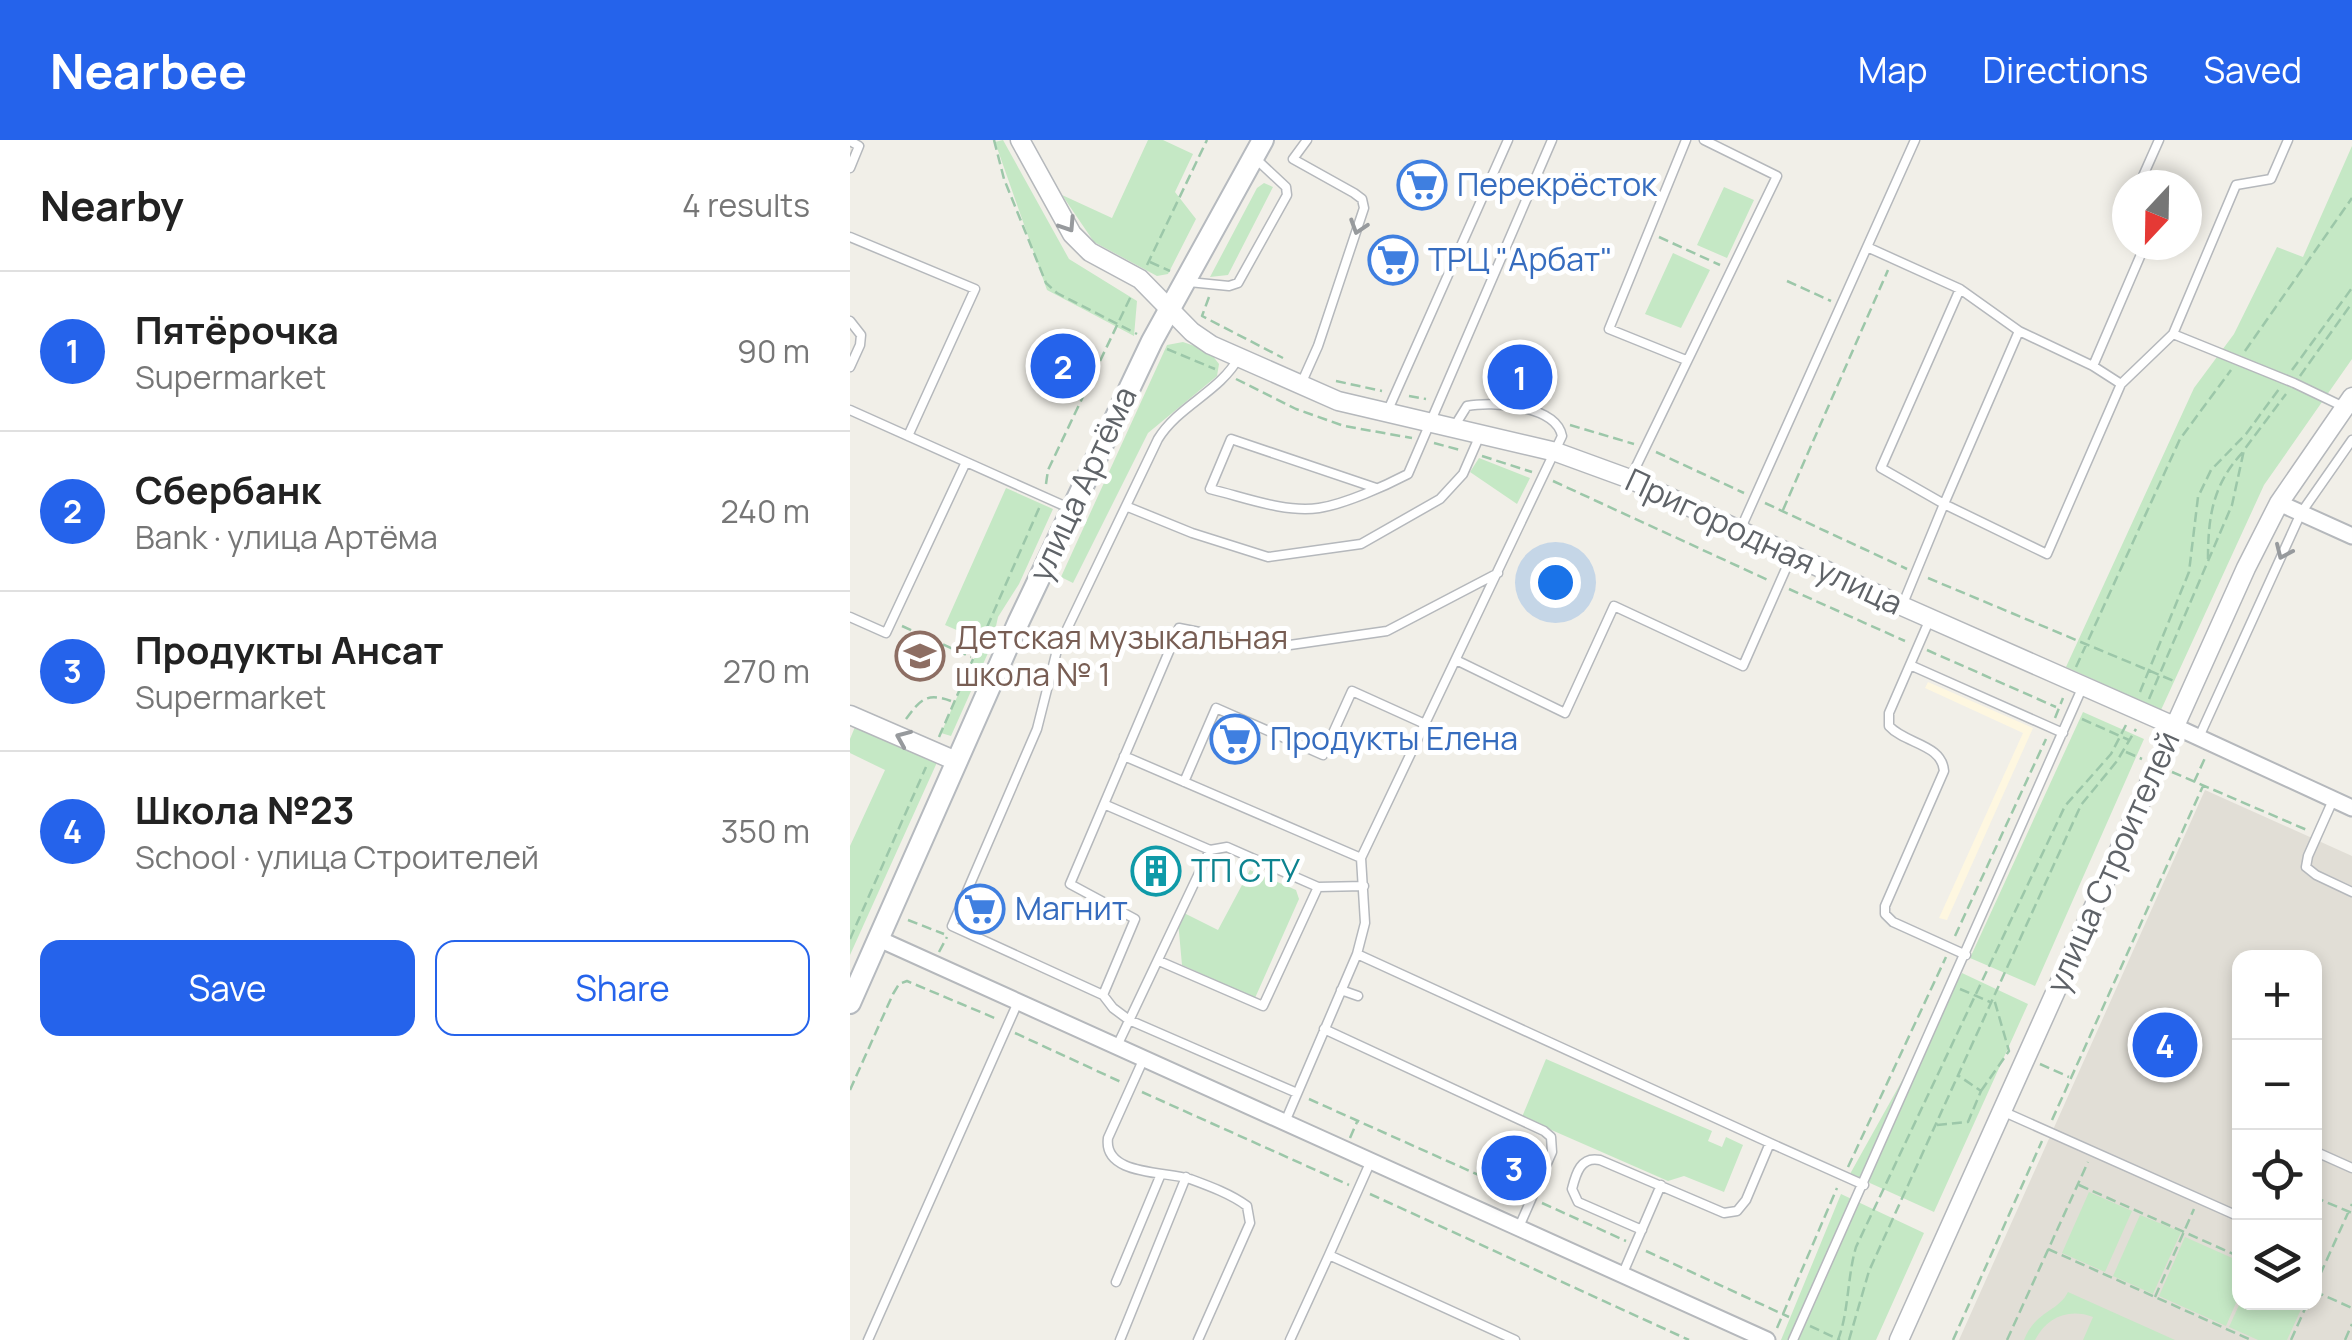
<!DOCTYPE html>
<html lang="en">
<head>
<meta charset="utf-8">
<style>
	:root { --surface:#fff; --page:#f2f2f2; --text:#222; --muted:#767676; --line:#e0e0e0; --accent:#2563eb }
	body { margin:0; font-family:Manrope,sans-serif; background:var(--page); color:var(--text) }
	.controls { position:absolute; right:30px; bottom:30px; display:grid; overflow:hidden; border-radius:20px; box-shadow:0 5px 15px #0003 }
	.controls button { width:90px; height:90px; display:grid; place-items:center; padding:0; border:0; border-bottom:2px solid var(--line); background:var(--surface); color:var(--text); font:50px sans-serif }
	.compass { position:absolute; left:1262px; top:30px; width:90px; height:90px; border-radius:50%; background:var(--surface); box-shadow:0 5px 15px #0003; rotate:202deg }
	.you { position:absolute; left:705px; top:442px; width:35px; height:35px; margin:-25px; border:8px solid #fff; border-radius:50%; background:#1a73e8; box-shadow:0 0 0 15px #1a73e833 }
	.badge { display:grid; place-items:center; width:65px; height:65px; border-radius:50%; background:var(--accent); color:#fff; font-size:32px; font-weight:700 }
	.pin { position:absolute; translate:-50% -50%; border:5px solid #fff; box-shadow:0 2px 10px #0006 }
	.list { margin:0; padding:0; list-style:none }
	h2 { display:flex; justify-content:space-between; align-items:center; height:130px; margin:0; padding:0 40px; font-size:42px }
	h2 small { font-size:32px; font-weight:400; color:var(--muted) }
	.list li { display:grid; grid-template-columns:65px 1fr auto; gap:30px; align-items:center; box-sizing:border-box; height:160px; padding:0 40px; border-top:2px solid var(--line) }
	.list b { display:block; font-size:38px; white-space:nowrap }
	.list p { margin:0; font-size:32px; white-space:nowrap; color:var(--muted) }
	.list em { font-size:32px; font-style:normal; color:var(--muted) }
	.actions { display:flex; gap:20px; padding:30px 40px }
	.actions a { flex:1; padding:22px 0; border:2px solid var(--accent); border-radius:20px; text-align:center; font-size:35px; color:var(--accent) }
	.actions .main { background:var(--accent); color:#fff }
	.icon { flex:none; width:55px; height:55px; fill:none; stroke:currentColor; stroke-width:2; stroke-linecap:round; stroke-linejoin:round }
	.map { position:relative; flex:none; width:1502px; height:1200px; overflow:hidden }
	header { display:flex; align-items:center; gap:60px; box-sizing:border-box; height:140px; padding:0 50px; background:var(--accent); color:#fff }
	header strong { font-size:48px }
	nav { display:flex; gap:55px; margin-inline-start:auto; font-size:35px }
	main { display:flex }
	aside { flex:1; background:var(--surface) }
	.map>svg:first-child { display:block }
	.commercial { fill:#fef7e0 }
	.education { fill:#e1ded6; fill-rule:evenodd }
	.green { fill:#c5e8c5 }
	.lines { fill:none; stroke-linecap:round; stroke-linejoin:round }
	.service-casing { stroke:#b5b8bc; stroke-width:11 }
	.minor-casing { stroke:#b5b8bc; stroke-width:19 }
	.tertiary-casing { stroke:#b5b8bc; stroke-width:21 }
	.secondary-casing { stroke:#b6babf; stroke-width:24 }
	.path { stroke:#9cc7a9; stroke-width:2.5; stroke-dasharray:10 5; stroke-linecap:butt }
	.service { stroke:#fff; stroke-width:8 }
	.minor { stroke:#fff; stroke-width:15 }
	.tertiary { stroke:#fff; stroke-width:18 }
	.secondary { stroke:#fff; stroke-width:20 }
	.oneway { stroke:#979a9d }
	.labels { text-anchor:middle; stroke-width:10; stroke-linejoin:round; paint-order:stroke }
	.shop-label { font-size:32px; fill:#366cbe; stroke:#fff; text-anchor:start }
	.street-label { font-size:32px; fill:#5f6368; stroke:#fff }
	.education-label { font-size:32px; fill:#785e54; stroke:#fff; text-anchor:start }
	.culture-label { font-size:32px; fill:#0d838f; stroke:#fff; text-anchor:start }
</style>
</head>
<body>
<header>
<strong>Nearbee</strong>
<nav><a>Map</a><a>Directions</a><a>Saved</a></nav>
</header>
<main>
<aside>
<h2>Nearby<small>4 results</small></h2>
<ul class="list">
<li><span class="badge">1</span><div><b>Пятёрочка</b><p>Supermarket</p></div><em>90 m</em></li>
<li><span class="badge">2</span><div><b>Сбербанк</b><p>Bank · улица Артёма</p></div><em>240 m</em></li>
<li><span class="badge">3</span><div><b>Продукты Ансат</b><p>Supermarket</p></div><em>270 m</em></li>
<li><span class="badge">4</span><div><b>Школа №23</b><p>School · улица Строителей</p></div><em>350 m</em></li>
</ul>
<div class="actions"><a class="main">Save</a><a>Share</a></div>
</aside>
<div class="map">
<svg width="1502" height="1200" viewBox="0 0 1502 1200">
	<rect width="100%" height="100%" fill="#f1efe8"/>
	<path class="commercial" d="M 1078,542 L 1183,588 L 1097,780 L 1089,778 L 1173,593 L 1075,548 Z"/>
	<path class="education" d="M 1355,650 L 1502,716 L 1502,1200 L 1109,1200 ZM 1390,818 L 1464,818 L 1464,1162 L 1390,1162 Z"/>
	<path class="green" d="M 153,0 L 219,119 L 287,161 L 284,196 L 197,150 L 145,2 Z
		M 298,0 L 313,0 L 343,14 L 325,52 L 346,79 L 318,134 L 307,136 L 244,102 L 212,55 L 262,78 Z
		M 1502,6 L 1502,219 L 1414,345 L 1311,570 L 1216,527 L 1344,248 L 1384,194 L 1427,107 L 1453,117 Z
		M 414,43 L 423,47 L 378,135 L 360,137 L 407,48 Z
		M 874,47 L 904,60 L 877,118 L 847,105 Z
		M 823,113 L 860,130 L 831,188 L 795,174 Z
		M 333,202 L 359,211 L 369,224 L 367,236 L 298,293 L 223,443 L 211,437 L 317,205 Z
		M 629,318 L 680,338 L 667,364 L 620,332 Z
		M 156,348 L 203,369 L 169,444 L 148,477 L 142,504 L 101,596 L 91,593 L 132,501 L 95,485 Z
		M 1233,572 L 1294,599 L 1185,846 L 1120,818 Z
		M 7,582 L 89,618 L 0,815 L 0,706 L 35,630 L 0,613 L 0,599 Z
		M 400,730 L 446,750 L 449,759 L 405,858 L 332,825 L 328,781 L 332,772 L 368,790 Z
		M 1112,833 L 1178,864 L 1084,1072 L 1000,1034 Z
		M 696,919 L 862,991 L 858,1001 L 872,1007 L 876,997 L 893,1005 L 874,1052 L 834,1036 L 818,1041 L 672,977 Z
		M 1239,1052 L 1282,1071 L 1255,1132 L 1212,1113 Z
		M 991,1054 L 1074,1093 L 1026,1200 L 931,1200 Z
		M 1290,1075 L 1331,1092 L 1303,1154 L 1263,1136 Z
		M 1335,1097 L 1389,1121 L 1389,1156 L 1376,1186 L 1309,1156 Z
		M 1218,1152 L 1325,1200 L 1233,1200 L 1243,1177 C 1219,1168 1197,1177 1185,1200 L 1174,1200 C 1185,1171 1208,1172 1218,1152 Z
		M 1390,1163 L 1390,1162 L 1454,1163 L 1437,1200 L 1408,1200 L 1379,1187 Z"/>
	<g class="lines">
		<g class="service-casing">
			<path id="service" d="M 0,1 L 9,6 L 0,28
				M 1289,45 L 1309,0
				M 0,97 L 125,149 L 58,296
				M 1017,107 L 1110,149 L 1169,191 L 1243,226 L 1271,244 L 1323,194 L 1386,45 L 1421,39 L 1438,0
				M 339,142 L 379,146 L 388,143 L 437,55 L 436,47 L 405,18
				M 0,181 L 11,195 L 10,205 L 0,227
				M 1169,191 L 1094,364 L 1197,414 L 1271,244
				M 1323,194 L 1444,243 L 1494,267
				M 836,220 L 759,189 L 836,0
				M 1243,226 L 1295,105
				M 451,244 L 468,206 L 514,68 L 512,59 L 504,53 L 443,19 L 457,0
				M 0,270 L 219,368
				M 538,270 L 658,0
				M 780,339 L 927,36 L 854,0
				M 526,348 L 381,299 L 360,349 C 394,357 434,373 469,368 C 495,364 535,346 558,334 L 702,0
				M 278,367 L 342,393 L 418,417 L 511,404 L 590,359 L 613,334 L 630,295
				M 891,388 L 1065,0
				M 1052,466 L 1094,364 L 1031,328 L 1110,149
				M 0,477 L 36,493 L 116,322
				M 1079,481 L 1039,573 L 1039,586 C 1055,604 1092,604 1094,631 L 1035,766 L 1035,774 L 1043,782 L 1116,815
				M 606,520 L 715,573 L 764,466 L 893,526 L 942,415
				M 1060,525 L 1213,593
				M 1349,597 L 1451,373 L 1502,300
				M 274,616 L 511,718
				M 334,642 L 366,568 L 473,615 L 502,551 L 575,584
				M 1483,660 L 1458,716 L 1456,727 L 1466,735 L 1502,752
				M 256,665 L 360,710
				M 507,814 L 920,1003
				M 309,821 L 413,866 L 468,747
				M 491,850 L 508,856
				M 253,855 L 102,786 L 187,589 L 207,510 L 308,299 C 329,265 370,252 389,217
				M 474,889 L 694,991 L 701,997 L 702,1012 L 669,1087
				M 267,906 L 360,710 L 377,707 L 468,747 L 514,746
				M 294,918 L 258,998 C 253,1036 316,1031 340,1039 C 359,1046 381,1054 397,1066 L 400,1083 L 348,1200
				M 447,953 L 279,880 L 263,868 L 253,855 L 285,779 L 220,744 L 329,488 L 426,507 L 537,491 L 648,433
				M 1152,971 L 1390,1077
				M 435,982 L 507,814 L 515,783 L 511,718 L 712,296 C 706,265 642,261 617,266 L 604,287
				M 1464,1011 L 1502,1028
				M 520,1023 L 479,1115 L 665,1200
				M 792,1090 L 728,1062 L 722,1049 C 726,1033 731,1016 750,1020 L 874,1073 L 887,1071 L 896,1060 L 920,1003 L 1014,1045
				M 773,1133 L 811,1045
				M 266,1142 L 311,1034
				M 18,1200 L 168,862
				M 270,1200 L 336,1037
				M 440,1200 L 479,1115
				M 943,1200 L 1233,546"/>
		</g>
		<g class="minor-casing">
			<path id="minor" d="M 1429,363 L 1502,396
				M 1324,586 L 1502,668
				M 29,799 L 917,1200"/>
		</g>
		<g class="tertiary-casing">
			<path id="tertiary" d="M 170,0 L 222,94 L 240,112 L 290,139 L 342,192 L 361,205 L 488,261 L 706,312 L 780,339 L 1052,466 L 1324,586
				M 0,575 L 106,621
				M 1049,1200 L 1396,428 L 1429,363 L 1502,257"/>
		</g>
		<g class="secondary-casing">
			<path id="secondary" d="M 0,863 L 168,483 L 302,201 L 413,0"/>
		</g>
		<path class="path" d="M 144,0 L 154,39 L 196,143 L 207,153 L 287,194
			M 809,97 L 870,125
			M 300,122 L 320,131
			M 297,125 L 357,0
			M 937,141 L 981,161
			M 359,157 L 352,176 L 433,218
			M 317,209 L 365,229
			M 1395,211 L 1502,58
			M 1442,230 L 1502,148
			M 1450,236 L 1502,163
			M 386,239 L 446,269 L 494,286 L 562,298
			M 486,241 L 532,251
			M 559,256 L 576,259
			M 720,285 L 784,304
			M 584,303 L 610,310
			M 806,312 L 894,353
			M 632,316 L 682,332
			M 703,341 L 918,440
			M 196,344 L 198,330 L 281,156
			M 915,363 L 1057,429
			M 933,370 L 1038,130
			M 1358,419 C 1358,376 1363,344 1393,312
			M 1078,438 L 1324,541
			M 939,449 L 1055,501
			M 52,486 L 121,517
			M 1077,510 L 1206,567
			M 1226,527 L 1330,299 L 1381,230
			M 1290,552 L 1339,432 L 1348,357 L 1361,330 L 1396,294 L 1429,249
			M 1299,559 L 1382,365 L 1394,310 L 1436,254
			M 1205,578 L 1213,558
			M 56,579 C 70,560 76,552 101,561
			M 1232,579 L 1279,600
			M 89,597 L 190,366
			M 1276,612 L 1292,619
			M 1322,632 L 1457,690
			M 1344,642 L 1355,618
			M 58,780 L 94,794
			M 1105,796 L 1196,599
			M 0,799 L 76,627
			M 89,812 L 97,797
			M 1110,849 L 1140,862
			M 165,893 L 271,942
			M 1190,924 L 1219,937
			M 0,950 L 43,854 L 49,844 L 57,841 L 147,879
			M 1131,951 L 1159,911 L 1144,859
			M 292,952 L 499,1045
			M 459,959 L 671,1054
			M 1202,980 L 1353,646
			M 1087,985 L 1118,982 L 1131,951 L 1109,936
			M 500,998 L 507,982
			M 998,1027 L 1096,817
			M 1229,1045 L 1390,1117
			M 520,1054 L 839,1200
			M 1464,1057 L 1502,1073
			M 692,1063 L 776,1101
			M 1198,1109 L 1401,1200
			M 796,1111 L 939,1177
			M 1464,1148 L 1502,1064
			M 1464,1151 L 1502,1168
			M 1305,1157 L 1344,1069
			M 960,1186 L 990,1200
			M 927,1188 L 987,1048
			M 988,1200 C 999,1171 997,1138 1006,1107 L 1215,666 L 1261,614 L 1277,583
			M 999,1200 L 1019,1131 L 1231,665 L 1267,621 L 1286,589
			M 1103,1200 L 1192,1001
			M 1157,1200 L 1238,1022
			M 1441,1200 L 1458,1162
			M 1495,1200 L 1502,1184"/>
		<use href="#service" class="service"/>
		<use href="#minor" class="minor"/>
		<use href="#tertiary" class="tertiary"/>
		<use href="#secondary" class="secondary"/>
	</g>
	<defs><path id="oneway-chevron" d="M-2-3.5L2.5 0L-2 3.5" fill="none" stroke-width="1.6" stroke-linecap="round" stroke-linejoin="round" transform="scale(2.5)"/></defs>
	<g class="oneway">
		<use href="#oneway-chevron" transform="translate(218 85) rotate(57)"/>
		<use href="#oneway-chevron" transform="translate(508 87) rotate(108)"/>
		<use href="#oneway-chevron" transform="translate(1433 412) rotate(114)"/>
		<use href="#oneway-chevron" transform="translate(53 598) rotate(-157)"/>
	</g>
	<defs>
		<g id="supermarket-ring" transform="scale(2.5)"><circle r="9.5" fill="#fff" stroke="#3f7fe0" stroke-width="1.5"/><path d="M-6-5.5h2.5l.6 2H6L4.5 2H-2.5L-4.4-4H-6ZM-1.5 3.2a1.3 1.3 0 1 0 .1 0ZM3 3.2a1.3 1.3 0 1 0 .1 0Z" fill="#3f7fe0"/></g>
		<g id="school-ring" transform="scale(2.5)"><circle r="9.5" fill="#fff" stroke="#8d6e63" stroke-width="1.5"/><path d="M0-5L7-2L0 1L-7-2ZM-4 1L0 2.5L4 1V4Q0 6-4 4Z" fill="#8d6e63"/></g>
		<g id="building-ring" transform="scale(2.5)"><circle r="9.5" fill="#fff" stroke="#0f9aa8" stroke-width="1.5"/><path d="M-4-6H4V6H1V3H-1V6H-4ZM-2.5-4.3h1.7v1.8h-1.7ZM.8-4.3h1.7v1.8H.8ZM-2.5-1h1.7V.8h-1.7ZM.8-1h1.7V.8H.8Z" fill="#0f9aa8"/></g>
	</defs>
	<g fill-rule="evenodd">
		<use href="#supermarket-ring" x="572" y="45"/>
		<use href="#supermarket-ring" x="543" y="120"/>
		<use href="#school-ring" x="70" y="516"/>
		<use href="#supermarket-ring" x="385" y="599"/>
		<use href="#building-ring" x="306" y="731"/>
		<use href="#supermarket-ring" x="130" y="769"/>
	</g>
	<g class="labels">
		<g class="shop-label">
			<text x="607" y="56">Перекрёсток</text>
			<text x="578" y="131">ТРЦ "Арбат"</text>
			<text x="420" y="610">Продукты Елена</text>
			<text x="165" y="780">Магнит</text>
		</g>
		<g class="street-label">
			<text transform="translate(233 344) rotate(-65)" y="11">улица Артёма</text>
			<text transform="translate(914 402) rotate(25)" y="11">Пригородная улица</text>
			<text transform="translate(1263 722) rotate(-66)" y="11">улица Строителей</text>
		</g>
		<g class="education-label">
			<text x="105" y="509">Детская музыкальная<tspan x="105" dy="37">школа № 1</tspan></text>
		</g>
		<g class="culture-label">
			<text x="341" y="742">ТП СТУ</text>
		</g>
	</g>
</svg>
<div class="controls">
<button>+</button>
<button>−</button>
<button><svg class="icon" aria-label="locate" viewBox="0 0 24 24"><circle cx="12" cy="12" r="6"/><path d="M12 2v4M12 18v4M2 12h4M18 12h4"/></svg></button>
<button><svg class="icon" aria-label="layers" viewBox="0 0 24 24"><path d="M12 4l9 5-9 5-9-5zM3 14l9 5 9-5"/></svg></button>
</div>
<svg class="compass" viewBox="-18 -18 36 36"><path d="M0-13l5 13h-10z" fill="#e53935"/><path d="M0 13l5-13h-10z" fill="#767676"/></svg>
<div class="you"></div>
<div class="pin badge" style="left:670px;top:237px">1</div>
<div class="pin badge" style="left:213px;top:226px">2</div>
<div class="pin badge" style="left:664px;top:1028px">3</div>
<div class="pin badge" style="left:1315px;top:905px">4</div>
</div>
</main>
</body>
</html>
